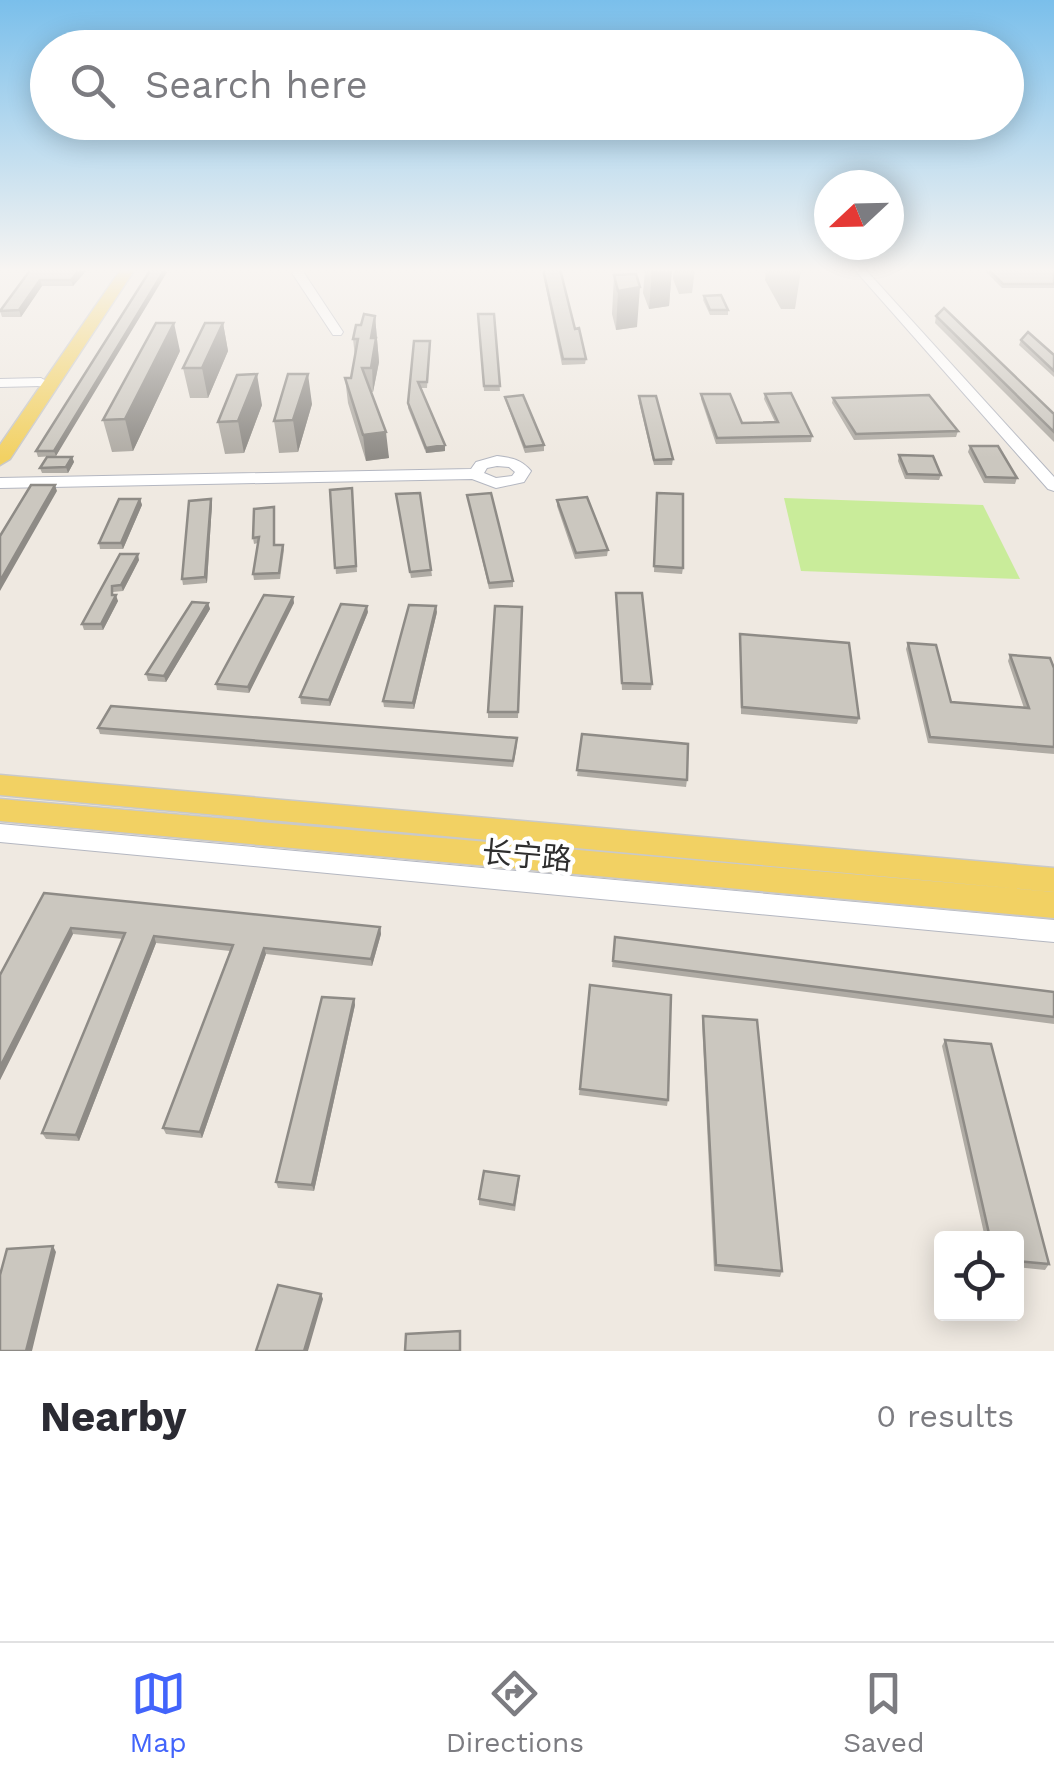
<!DOCTYPE html>
<html lang="en">
<head>
<meta charset="utf-8">
<style>
	:root { --surface:#fff; --page:#f2f2f3; --text:#2b2b33; --muted:#7c7c81; --line:#e1e1e2; --accent:#4264fb }
	body { margin:0; font-family:"Work Sans","Noto Sans SC",sans-serif; background:var(--page); color:var(--text) }
	.controls { position:absolute; right:30px; bottom:30px; display:grid; overflow:hidden; border-radius:10px; box-shadow:0 5px 25px #0003 }
	.controls button { width:90px; height:90px; display:grid; place-items:center; padding:0; border:0; border-bottom:2px solid var(--line); background:var(--surface); color:var(--text); font:50px sans-serif }
	.compass { position:absolute; left:814px; top:170px; width:90px; height:90px; border-radius:50%; background:var(--surface); box-shadow:0 5px 25px #0003; rotate:248deg }
	.list { margin:0; padding:0; list-style:none }
	h2 { display:flex; justify-content:space-between; align-items:center; height:130px; margin:0; padding:0 40px; font-size:42px }
	h2 small { font-size:32px; font-weight:400; color:var(--muted) }
	.icon { flex:none; width:55px; height:55px; fill:none; stroke:currentColor; stroke-width:2; stroke-linecap:round; stroke-linejoin:round }
	.map { position:relative; flex:none; width:1054px; height:1351px; overflow:hidden }
	.search { position:absolute; background:var(--surface); box-shadow:0 5px 25px #0003; left:30px; right:30px; top:30px; height:110px; display:flex; align-items:center; gap:25px; box-sizing:border-box; padding:0 35px; border-radius:55px; color:var(--muted); font-size:38px }
	.sheet { height:290px; background:var(--surface) }
	nav { display:flex; justify-content:space-around; align-items:center; box-sizing:border-box; height:140px; border-top:2px solid var(--line); background:var(--surface); font-size:28px; color:var(--muted) }
	nav a { display:grid; justify-items:center; gap:5px }
	nav .on { color:var(--accent) }
	.map>svg:first-child { display:block }
	.pitch { fill:#c9ec9a }
	.lines { fill:none; stroke-linecap:round; stroke-linejoin:round }
	.minor-casing { stroke:#b4b7c1; stroke-width:2 }
	.major-casing { stroke:#c9c9c9; stroke-width:3 }
	.minor { fill:#fff; fill-rule:evenodd }
	.major { fill:#f2d163; fill-rule:evenodd }
	.wall { fill:#afaba4 }
	.shaded-wall { fill:#8e8b86 }
	.building { fill:#cbc7bf; stroke:#8e8b86; stroke-width:2.5 }
	.labels { text-anchor:middle; stroke-width:9; stroke-linejoin:round; paint-order:stroke }
	.near-street-label { font-size:30px; fill:#2e2e2e; stroke:#fff }
</style>
</head>
<body>
<div class="map">
<svg width="1054" height="1351" viewBox="0 0 1054 1351">
	<rect width="100%" height="100%" fill="#efe9e1"/>
	<path class="pitch" d="M 784,498 L 983,505 L 1020,579 L 801,571 Z"/>
	<g class="lines">
		<g class="minor-casing">
			<path id="minor" d="M 295,269 L 306,269 L 304,273 L 343,332 L 341,335 L 333,335 L 292,273 Z
				M 854,269 L 865,269 L 1054,477 L 1054,491 L 1048,489 Z
				M 0,379 L 41,378 L 48,382 L 41,386 L 0,387 Z
				M 497,456 C 512,458 521,459 531,471 L 524,482 L 496,488 L 472,479 L 0,488 L 0,478 L 471,469 L 476,462 ZM 497,466 L 509,467 L 515,472 L 512,476 L 496,478 L 484,473 L 487,468 Z
				M 0,824 L 1054,920 L 1054,942 L 0,842 Z"/>
		</g>
		<g class="major-casing">
			<path id="major" d="M 121,269 L 135,269 L 10,459 L 0,465 L 0,445 Z
				M 0,775 L 1054,868 L 1054,892 L 0,795 Z
				M 0,799 L 1054,892 L 1054,918 L 0,821 Z"/>
		</g>
		<use href="#minor" class="minor"/>
		<use href="#major" class="major"/>
	</g>
	<path class="wall" d="M 31,269 L 86,271 L 73,286 L 42,286 L 21,317 L 2,317 L 0,311 Z
		M 151,269 L 56,456 L 38,457 L 36,451 Z
		M 542,269 L 560,269 L 575,329 L 586,359 L 585,364 L 562,365 Z
		M 645,269 L 672,269 L 669,306 L 649,309 L 643,293 Z
		M 674,269 L 695,269 L 692,293 L 679,294 L 673,279 Z
		M 766,269 L 800,269 L 801,270 L 795,309 L 781,309 L 765,280 Z
		M 983,269 L 1054,269 L 1054,288 L 1002,288 Z
		M 614,275 L 637,327 L 616,330 L 612,314 Z
		M 704,296 L 728,310 L 728,315 L 710,315 L 703,300 Z
		M 478,314 L 494,314 L 500,391 L 484,391 Z
		M 375,316 L 379,362 L 373,392 L 371,392 L 389,458 L 366,461 L 348,403 L 345,378 L 351,378 L 355,357 L 353,339 L 361,325 Z
		M 936,316 L 1054,414 L 1054,442 L 935,323 Z
		M 223,323 L 228,351 L 208,398 L 190,398 L 183,368 Z
		M 1021,340 L 1054,355 L 1054,377 L 1019,345 Z
		M 430,341 L 427,388 L 420,388 L 445,451 L 426,453 L 408,408 L 408,403 Z
		M 180,351 L 133,451 L 112,452 L 103,420 Z
		M 701,394 L 742,423 L 775,422 L 764,399 L 765,394 L 812,436 L 811,442 L 716,444 L 701,399 Z
		M 639,396 L 673,459 L 672,465 L 654,465 L 639,402 Z
		M 505,397 L 544,445 L 544,451 L 525,453 L 506,402 Z
		M 833,398 L 958,431 L 956,437 L 854,440 L 832,403 Z
		M 312,404 L 298,452 L 279,453 L 274,421 Z
		M 262,405 L 244,453 L 225,454 L 218,422 Z
		M 970,446 L 1017,478 L 1015,484 L 984,483 L 968,452 Z
		M 899,455 L 941,475 L 939,480 L 905,479 L 898,461 Z
		M 72,457 L 74,462 L 68,473 L 42,473 L 40,468 Z
		M 352,488 L 357,572 L 336,574 L 330,490 Z
		M 420,493 L 432,576 L 411,578 L 396,494 Z
		M 657,493 L 683,568 L 682,574 L 654,572 Z
		M 467,495 L 513,581 L 513,587 L 489,589 Z
		M 140,499 L 142,505 L 123,549 L 100,549 L 99,543 Z
		M 211,499 L 212,504 L 207,583 L 183,585 L 182,579 Z
		M 557,500 L 608,550 L 607,556 L 575,559 L 557,506 Z
		M 274,507 L 275,545 L 283,545 L 284,550 L 280,579 L 254,580 L 253,574 L 258,543 L 254,544 L 253,538 Z
		M 120,554 L 139,560 L 123,591 L 113,592 L 113,595 L 118,601 L 103,630 L 84,630 L 82,624 Z
		M 616,593 L 652,684 L 651,690 L 622,690 Z
		M 293,597 L 294,603 L 249,693 L 217,690 L 216,684 Z
		M 208,603 L 210,609 L 166,682 L 148,681 L 146,674 Z
		M 522,607 L 518,718 L 488,718 L 488,712 Z
		M 368,612 L 330,706 L 301,704 L 300,697 Z
		M 437,612 L 414,709 L 384,707 L 383,701 Z
		M 740,634 L 859,718 L 857,724 L 741,714 Z
		M 908,643 L 951,702 L 1024,708 L 1008,661 L 1010,655 L 1054,668 L 1054,754 L 928,743 L 906,649 Z
		M 98,728 L 517,745 L 513,767 L 100,734 Z
		M 582,734 L 687,780 L 686,787 L 577,776 Z
		M 44,893 L 380,927 L 381,934 L 372,966 L 266,954 L 202,1138 L 166,1134 L 163,1128 L 230,951 L 156,943 L 79,1141 L 46,1139 L 42,1133 L 123,939 L 73,934 L 0,1080 L 0,975 Z
		M 615,937 L 1054,992 L 1054,1024 L 612,967 Z
		M 590,985 L 668,1100 L 667,1106 L 579,1095 Z
		M 354,999 L 355,1005 L 314,1191 L 278,1188 L 276,1182 Z
		M 703,1016 L 782,1271 L 780,1277 L 714,1271 L 702,1022 Z
		M 945,1040 L 1049,1264 L 1045,1270 L 1016,1267 L 1016,1238 L 985,1238 L 942,1046 Z
		M 519,1182 L 515,1211 L 479,1205 L 479,1199 Z"/>
	<path class="shaded-wall" d="M 80,269 L 85,269 L 86,271 L 73,286 L 71,280 Z
		M 165,269 L 169,269 L 56,456 L 54,451 Z
		M 661,269 L 672,269 L 669,306 L 649,309 L 652,270 Z
		M 40,280 L 42,286 L 21,317 L 19,310 Z
		M 640,287 L 637,327 L 616,330 L 618,291 Z
		M 375,316 L 379,362 L 373,392 L 371,338 Z
		M 174,323 L 180,351 L 133,451 L 125,419 Z
		M 223,323 L 228,351 L 208,398 L 202,368 Z
		M 257,374 L 262,405 L 244,453 L 238,421 Z
		M 308,374 L 312,404 L 298,452 L 293,420 Z
		M 386,432 L 389,458 L 366,461 L 363,435 Z
		M 445,445 L 445,451 L 426,453 L 426,448 Z
		M 72,457 L 74,462 L 68,473 L 66,467 Z
		M 55,485 L 57,491 L 0,591 L 0,581 Z
		M 140,499 L 142,505 L 123,549 L 121,543 Z
		M 211,499 L 212,504 L 207,583 L 205,577 Z
		M 138,554 L 139,560 L 123,591 L 121,585 Z
		M 112,586 L 113,600 L 116,595 L 118,601 L 103,630 L 101,624 L 112,595 Z
		M 293,597 L 294,603 L 249,693 L 248,687 Z
		M 208,603 L 210,609 L 166,682 L 164,676 Z
		M 367,606 L 368,612 L 330,706 L 329,700 Z
		M 436,606 L 437,612 L 414,709 L 413,703 Z
		M 380,927 L 381,934 L 372,966 L 371,959 Z
		M 71,928 L 73,934 L 0,1080 L 0,1067 Z
		M 154,936 L 156,943 L 79,1141 L 76,1135 Z
		M 264,948 L 266,954 L 202,1138 L 200,1132 Z
		M 354,999 L 355,1005 L 314,1191 L 312,1185 Z
		M 53,1246 L 56,1252 L 32,1351 L 26,1351 Z
		M 321,1294 L 323,1299 L 308,1351 L 304,1351 Z"/>
	<path class="building" d="M 31,269 L 80,269 L 71,280 L 40,280 L 19,310 L 0,311 Z
		M 151,269 L 165,269 L 54,451 L 36,451 Z
		M 543,269 L 560,269 L 575,329 L 579,328 L 586,359 L 563,359 Z
		M 988,269 L 1054,269 L 1054,284 L 1003,284 Z
		M 636,274 L 640,287 L 618,291 L 614,275 Z
		M 721,295 L 728,310 L 710,310 L 704,296 Z
		M 944,308 L 1054,414 L 1054,432 L 936,316 Z
		M 364,314 L 375,316 L 371,338 L 376,338 L 371,368 L 362,368 L 386,432 L 363,435 L 345,378 L 351,378 L 358,339 L 353,339 L 356,325 L 361,325 Z
		M 478,314 L 494,314 L 500,386 L 484,386 Z
		M 156,323 L 174,323 L 125,419 L 103,420 Z
		M 205,323 L 223,323 L 202,368 L 183,368 Z
		M 1028,332 L 1054,355 L 1054,371 L 1021,340 Z
		M 414,341 L 430,341 L 427,382 L 418,382 L 445,445 L 426,448 L 408,403 Z
		M 257,374 L 238,421 L 218,422 L 237,375 Z
		M 288,374 L 308,374 L 293,420 L 274,421 Z
		M 791,393 L 812,436 L 717,438 L 701,394 L 730,394 L 742,423 L 778,422 L 765,394 Z
		M 523,395 L 544,445 L 525,447 L 505,397 Z
		M 929,395 L 958,431 L 856,434 L 833,398 Z
		M 639,396 L 656,396 L 673,459 L 654,460 Z
		M 970,446 L 998,446 L 1017,478 L 986,477 Z
		M 899,455 L 933,456 L 941,475 L 907,474 Z
		M 47,457 L 72,457 L 66,467 L 40,468 Z
		M 31,485 L 55,485 L 0,581 L 0,536 Z
		M 352,488 L 356,566 L 335,568 L 330,490 Z
		M 420,493 L 431,570 L 410,572 L 396,494 Z
		M 491,493 L 513,581 L 489,583 L 467,495 Z
		M 657,493 L 683,494 L 683,568 L 654,566 Z
		M 587,497 L 608,550 L 576,553 L 557,500 Z
		M 119,499 L 140,499 L 121,543 L 99,543 Z
		M 211,499 L 205,577 L 182,579 L 189,501 Z
		M 274,507 L 274,545 L 283,545 L 279,573 L 253,574 L 259,537 L 253,538 L 254,509 Z
		M 120,554 L 138,554 L 121,585 L 112,586 L 112,595 L 116,595 L 101,624 L 82,624 Z
		M 616,593 L 642,593 L 652,684 L 622,683 Z
		M 264,595 L 293,597 L 248,687 L 216,684 Z
		M 192,602 L 208,603 L 164,676 L 146,674 Z
		M 341,604 L 367,606 L 329,700 L 300,697 Z
		M 409,605 L 436,606 L 413,703 L 383,701 Z
		M 495,606 L 522,607 L 518,712 L 488,712 Z
		M 740,634 L 849,643 L 859,718 L 742,707 Z
		M 908,643 L 936,645 L 951,702 L 1029,708 L 1010,655 L 1050,658 L 1054,668 L 1054,747 L 930,737 Z
		M 111,706 L 517,738 L 513,761 L 98,728 Z
		M 582,734 L 688,744 L 687,780 L 577,770 Z
		M 44,893 L 380,927 L 371,959 L 264,948 L 200,1132 L 163,1128 L 233,945 L 154,936 L 76,1135 L 42,1133 L 125,933 L 71,928 L 0,1067 L 0,975 Z
		M 615,937 L 1054,992 L 1054,1017 L 613,961 Z
		M 590,985 L 671,995 L 668,1100 L 580,1089 Z
		M 322,997 L 354,999 L 312,1185 L 276,1182 Z
		M 703,1016 L 757,1020 L 782,1271 L 716,1265 Z
		M 945,1040 L 991,1044 L 1049,1264 L 1016,1261 L 1016,1238 L 990,1238 Z
		M 484,1171 L 519,1176 L 514,1205 L 479,1199 Z
		M 53,1246 L 26,1351 L 0,1351 L 0,1275 L 7,1249 Z
		M 278,1285 L 321,1294 L 304,1351 L 256,1351 Z
		M 460,1331 L 460,1351 L 405,1351 L 406,1334 Z"/>
	<linearGradient id="sky" x2="0" y2="1"><stop stop-color="#7abfeb"/><stop offset="0.59" stop-color="#f8f5f2"/><stop offset="1" stop-color="#f8f5f2" stop-opacity="0"/></linearGradient>
	<rect width="1054" height="458" fill="url(#sky)"/>
	<g class="labels">
		<g class="near-street-label">
			<text transform="translate(527 856) rotate(5)" y="10">长宁路</text>
		</g>
	</g>
</svg>
<div class="controls">
<button><svg class="icon" aria-label="locate" viewBox="0 0 24 24"><circle cx="12" cy="12" r="6"/><path d="M12 2v4M12 18v4M2 12h4M18 12h4"/></svg></button>
</div>
<svg class="compass" viewBox="-18 -18 36 36"><path d="M0-13l5 13h-10z" fill="#e53935"/><path d="M0 13l5-13h-10z" fill="#7c7c81"/></svg>
<div class="search"><svg class="icon" aria-label="search" viewBox="0 0 24 24"><circle cx="10" cy="10" r="6"/><path d="M15 15l6 6"/></svg>Search here</div>
</div>
<section class="sheet">
<h2>Nearby<small>0 results</small></h2>
<ul class="list">
</ul>
</section>
<nav>
<a class="on"><svg class="icon" aria-label="map" viewBox="0 0 24 24"><path d="M3 6l6-2 6 2 6-2v14l-6 2-6-2-6 2zM9 4v14M15 6v14"/></svg>Map</a>
<a><svg class="icon" aria-label="directions" viewBox="0 0 24 24"><path d="M12 3l9 9-9 9-9-9zM9 14v-3h6M13 9l2 2-2 2"/></svg>Directions</a>
<a><svg class="icon" aria-label="saved" viewBox="0 0 24 24"><path d="M7 4h10v16l-5-4-5 4z"/></svg>Saved</a>
</nav>
</body>
</html>
